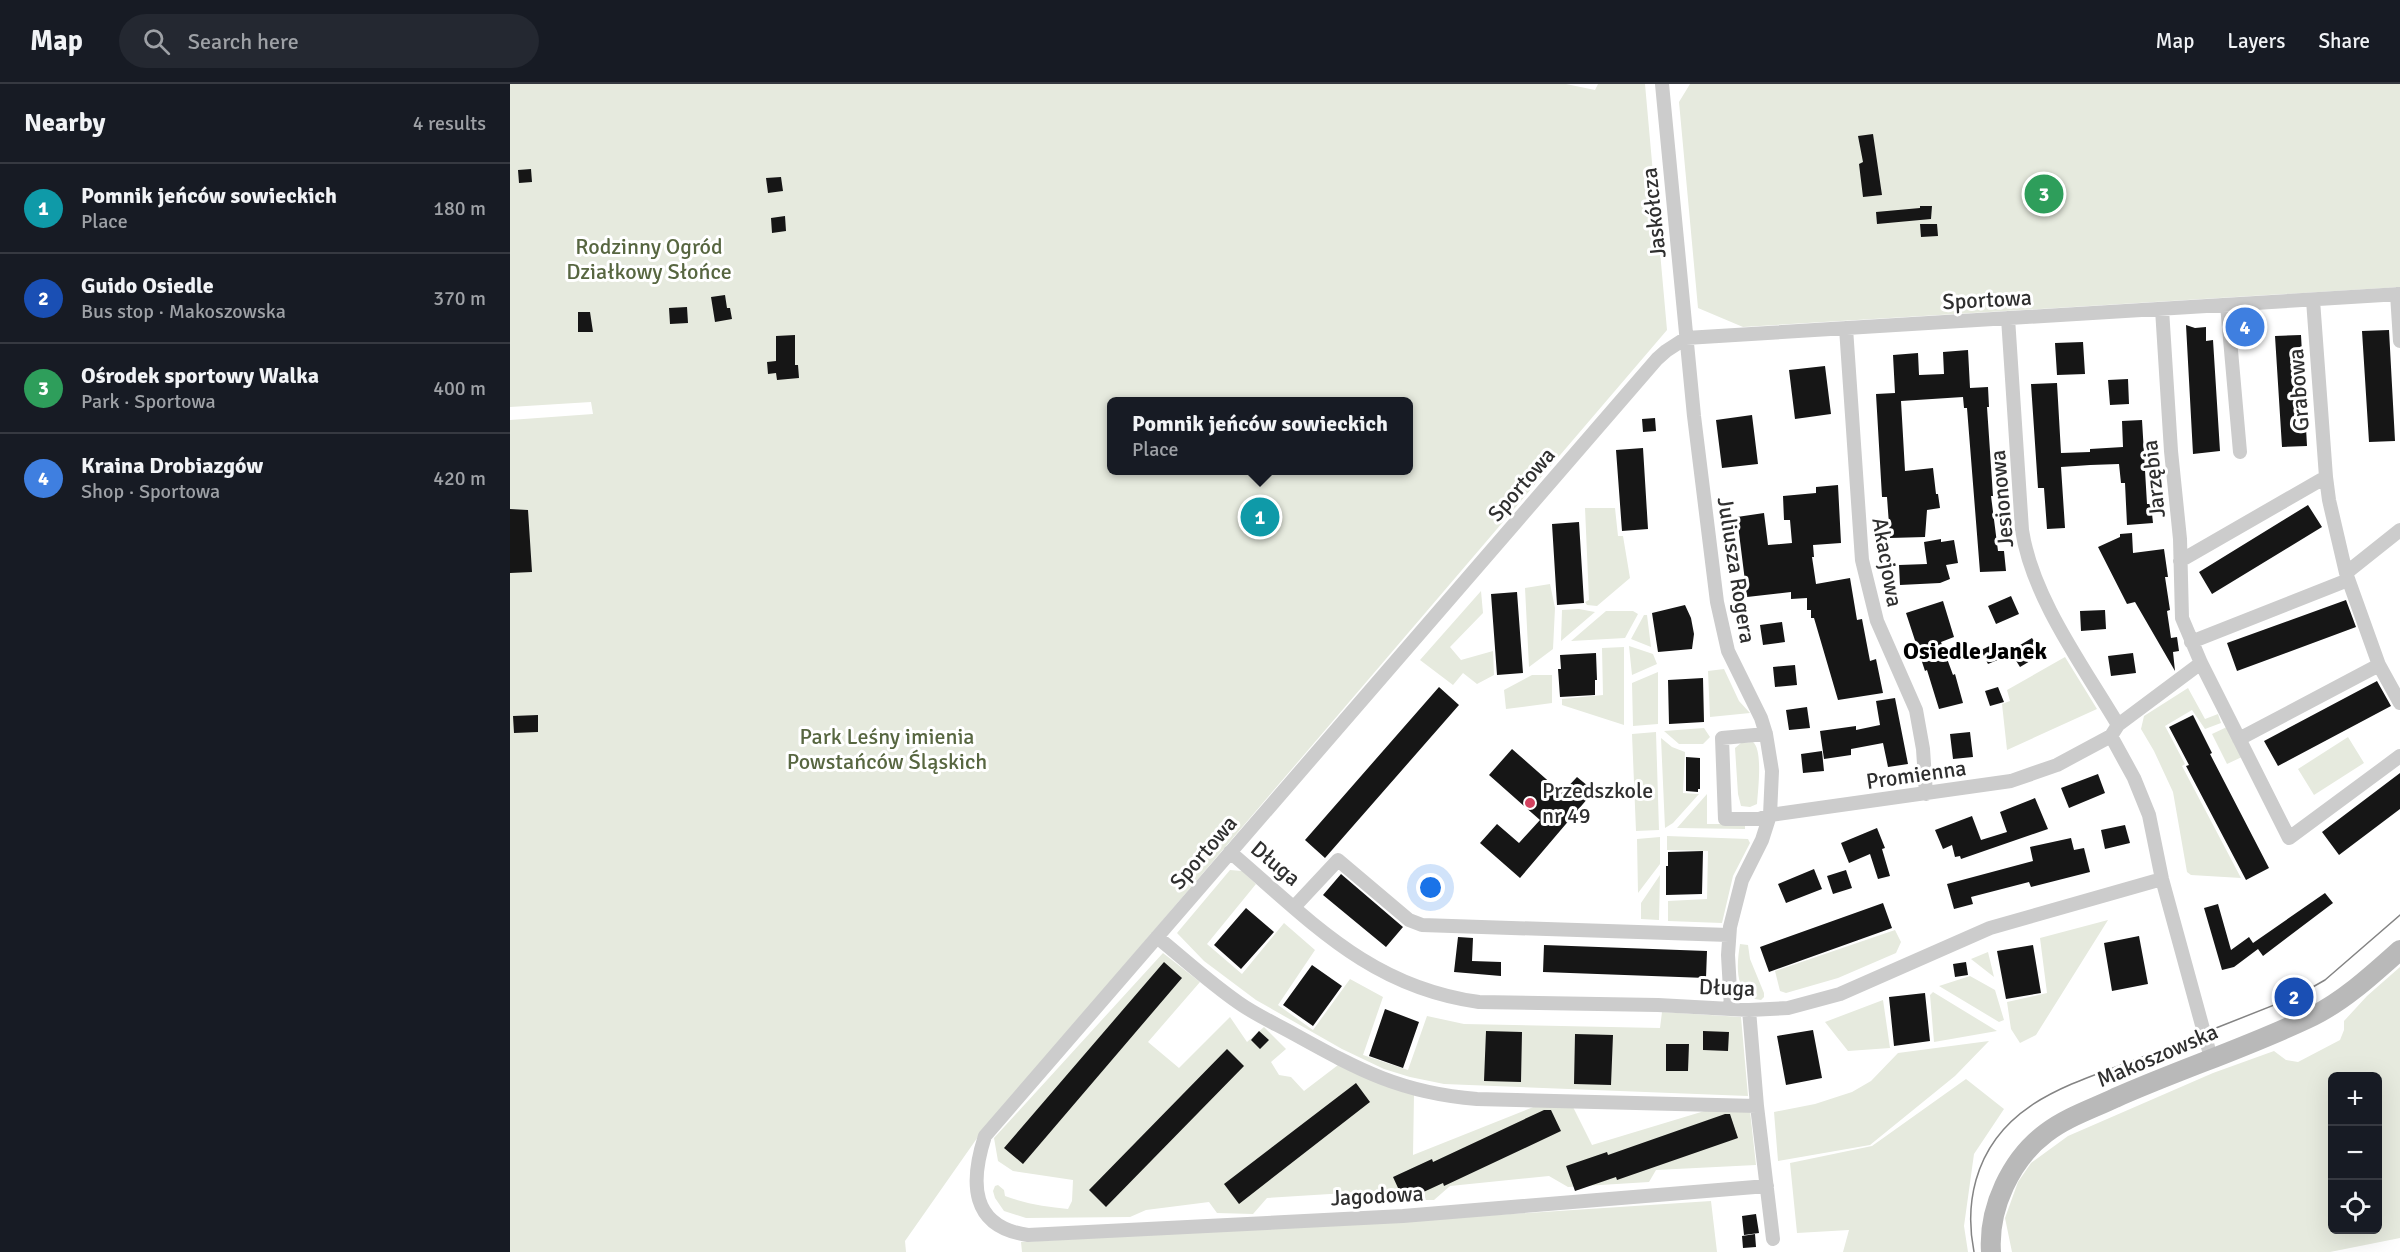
<!DOCTYPE html>
<html lang="en">
<head>
<meta charset="utf-8">
<style>
	:root { --surface:#171b24; --page:#242831; --text:#f1f3f6; --muted:#9ea1a6; --line:#363941; --accent:#2563eb }
	body { margin:0; font-family:Signika,sans-serif; background:var(--page); color:var(--text) }
	.controls { position:absolute; right:18px; bottom:18px; display:grid; overflow:hidden; border-radius:9px; box-shadow:0 6px 24px #0002 }
	.controls button { width:54px; height:54px; display:grid; place-items:center; padding:0; border:0; border-bottom:2px solid var(--line); background:var(--surface); color:var(--text); font:30px sans-serif }
	.you { position:absolute; left:921px; top:804px; width:21px; height:21px; margin:-15px; border:4px solid #fff; border-radius:50%; background:#1a73e8; box-shadow:0 0 0 9px #1a73e833 }
	.badge { display:grid; place-items:center; width:39px; height:39px; border-radius:50%; background:var(--accent); color:#fff; font-size:20px; font-weight:700 }
	.pin { position:absolute; translate:-50% -50%; border:3px solid #fff; box-shadow:0 2px 6px #0006 }
	.popup { position:absolute; left:597px; top:313px; width:306px; height:78px; box-sizing:border-box; display:grid; place-content:center; border-radius:9px; background:var(--surface); filter:drop-shadow(0 2px 4px #0005); font-size:20px; white-space:nowrap; color:var(--muted) }
	.popup b { font-size:22px; color:var(--text) }
	.popup::after { content:''; position:absolute; left:50%; top:100%; margin-left:-12px; border:12px solid transparent; border-top-color:var(--surface) }
	.list { margin:0; padding:0; list-style:none }
	h2 { display:flex; justify-content:space-between; align-items:center; height:78px; margin:0; padding:0 24px; font-size:26px }
	h2 small { font-size:20px; font-weight:400; color:var(--muted) }
	.list li { display:grid; grid-template-columns:39px 1fr auto; gap:18px; align-items:center; box-sizing:border-box; height:90px; padding:0 24px; border-top:2px solid var(--line) }
	.list b { display:block; font-size:22px; white-space:nowrap }
	.list p { margin:0; font-size:20px; white-space:nowrap; color:var(--muted) }
	.list em { font-size:20px; font-style:normal; color:var(--muted) }
	.icon { flex:none; width:33px; height:33px; fill:none; stroke:currentColor; stroke-width:2; stroke-linecap:round; stroke-linejoin:round }
	.map { position:relative; flex:none; width:1890px; height:1168px; overflow:hidden }
	header { display:flex; align-items:center; gap:36px; box-sizing:border-box; height:84px; padding:0 30px; background:var(--surface); border-bottom:2px solid var(--line) }
	header strong { font-size:28px }
	nav { display:flex; gap:33px; margin-inline-start:auto; font-size:21px }
	.search { width:420px; height:54px; background:var(--page); display:flex; align-items:center; gap:15px; box-sizing:border-box; padding:0 21px; border-radius:33px; color:var(--muted); font-size:22px }
	main { display:flex }
	aside { flex:1; background:var(--surface) }
	.map>svg:first-child { display:block }
	.green { fill:#e6eade; fill-rule:evenodd }
	.building { fill:#161616 }
	.lines { fill:none; stroke-linecap:round; stroke-linejoin:round }
	.street { stroke:#ccc; stroke-width:14 }
	.secondary { stroke:#b9b9b9; stroke-width:20 }
	.tram { stroke:#848484; stroke-width:1.5 }
	.poi-dot { fill:#d34360; stroke:#fff; stroke-width:2 }
	.labels { text-anchor:middle; stroke-width:6; stroke-linejoin:round; paint-order:stroke }
	.street-label { font-size:22px; fill:#2f2f2f; stroke:#fff }
	.park-label { font-size:22px; fill:#576640; stroke:#fff }
	.poi-label { font-size:22px; fill:#2f2f2f; stroke:#fff; text-anchor:start }
	.neighbourhood-label { font-size:24px; font-weight:bold; fill:#000; stroke:#fff }
</style>
</head>
<body>
<header>
<strong>Map</strong>
<div class="search"><svg class="icon" aria-label="search" viewBox="0 0 24 24"><circle cx="10" cy="10" r="6"/><path d="M15 15l6 6"/></svg>Search here</div>
<nav><a>Map</a><a>Layers</a><a>Share</a></nav>
</header>
<main>
<aside>
<h2>Nearby<small>4 results</small></h2>
<ul class="list">
<li><span class="badge" style="background:#0f9aa8">1</span><div><b>Pomnik jeńców sowieckich</b><p>Place</p></div><em>180 m</em></li>
<li><span class="badge" style="background:#1a4fb4">2</span><div><b>Guido Osiedle</b><p>Bus stop · Makoszowska</p></div><em>370 m</em></li>
<li><span class="badge" style="background:#2e9e5b">3</span><div><b>Ośrodek sportowy Walka</b><p>Park · Sportowa</p></div><em>400 m</em></li>
<li><span class="badge" style="background:#3f7fe0">4</span><div><b>Kraina Drobiazgów</b><p>Shop · Sportowa</p></div><em>420 m</em></li>
</ul>
</aside>
<div class="map">
<svg width="1890" height="1168" viewBox="0 0 1890 1168">
	<rect width="100%" height="100%" fill="#fff"/>
	<path class="green" d="M 0,0 L 1056,0 L 1085,6 L 1088,0 L 1135,0 L 1157,246 L 470,1050 L 395,1157 L 396,1168 L 0,1168 L 0,336 L 83,330 L 81,318 L 0,323 ZM 602,318 L 898,318 L 898,386 L 602,386 Z
		M 1180,0 L 1890,0 L 1890,203 L 1233,243 L 1188,224 L 1169,18 Z
		M 1075,424 L 1105,424 L 1108,452 L 1113,452 L 1120,494 L 1087,522 L 1077,521 L 1075,518 L 1079,516 Z
		M 1040,500 L 1045,524 L 1043,565 L 1019,583 L 1015,504 Z
		M 971,507 L 973,529 L 940,563 L 951,576 L 983,567 L 984,591 L 967,600 L 953,589 L 943,601 L 910,576 Z
		M 1069,525 L 1085,528 L 1051,557 L 1052,526 Z
		M 1096,527 L 1123,527 L 1128,530 L 1115,554 L 1061,557 Z
		M 1134,531 L 1137,531 L 1141,563 L 1121,555 Z
		M 1119,562 L 1143,570 L 1147,580 L 1122,591 Z
		M 1114,563 L 1114,641 L 1052,621 L 1052,615 L 1093,611 L 1092,564 Z
		M 1555,573 L 1587,625 L 1497,666 L 1492,620 L 1500,617 L 1497,606 Z
		M 1214,585 L 1229,617 L 1240,629 L 1200,633 L 1198,587 Z
		M 1148,588 L 1148,640 L 1123,642 L 1122,599 Z
		M 1022,591 L 1042,591 L 1042,619 L 996,625 L 994,606 Z
		M 1678,604 L 1695,635 L 1708,630 L 1711,639 L 1695,645 L 1682,626 L 1655,642 L 1675,680 L 1672,682 L 1731,794 L 1681,791 L 1677,788 L 1663,708 L 1644,667 L 1631,645 L 1634,632 Z
		M 1719,642 L 1734,672 L 1717,680 L 1702,650 Z
		M 1194,644 L 1200,653 L 1193,660 L 1169,660 L 1154,647 Z
		M 1146,648 L 1149,746 L 1126,747 L 1122,650 Z
		M 1838,653 L 1854,679 L 1804,711 L 1788,685 Z
		M 1151,654 L 1162,663 L 1175,668 L 1173,709 L 1189,710 L 1163,739 L 1155,744 Z
		M 1243,658 C 1253,666 1248,706 1247,720 L 1240,723 L 1231,722 L 1228,710 L 1225,664 L 1231,659 Z
		M 1197,710 L 1197,740 L 1235,740 L 1235,745 L 1167,744 Z
		M 1157,752 L 1238,755 L 1240,759 L 1223,792 L 1212,839 L 1158,837 L 1158,817 L 1197,815 L 1198,767 L 1157,766 Z
		M 1150,753 L 1150,780 L 1128,809 L 1127,755 Z
		M 720,786 L 732,787 L 746,800 L 697,860 L 732,890 L 774,839 L 805,866 L 768,921 L 803,946 L 840,895 L 873,913 L 853,971 L 898,986 L 917,932 L 954,940 L 1150,944 L 1152,928 L 1231,933 L 1238,1012 L 934,1000 L 900,993 L 874,985 L 832,965 L 746,916 L 694,877 L 667,849 Z
		M 1150,791 L 1149,836 L 1131,835 L 1131,819 Z
		M 1598,836 L 1526,951 L 1510,959 L 1501,945 L 1497,918 L 1537,909 L 1530,854 Z
		M 1385,846 L 1391,858 L 1386,869 L 1328,894 L 1276,909 L 1270,907 L 1265,887 Z
		M 1230,860 L 1238,861 L 1240,875 L 1254,909 L 1254,913 L 1251,916 L 1239,914 C 1225,900 1227,879 1230,860 Z
		M 1478,868 L 1484,893 L 1461,875 Z
		M 653,869 L 690,898 L 638,958 L 669,984 L 720,933 L 737,958 L 754,943 L 776,965 L 761,978 L 769,991 L 781,993 L 794,1007 L 832,978 L 904,1010 L 903,1071 L 1036,1018 L 1061,1019 L 1082,1061 L 1211,1022 L 1240,1027 L 1246,1081 L 1146,1086 L 1139,1098 L 1058,1103 L 1039,1092 L 940,1102 L 924,1116 L 888,1116 L 884,1106 L 757,1114 L 743,1130 L 707,1129 L 699,1118 L 636,1126 L 620,1133 L 516,1134 L 494,1127 L 485,1114 L 483,1107 L 485,1102 L 488,1101 L 494,1106 L 495,1112 C 516,1120 537,1123 558,1125 L 562,1117 L 563,1096 L 503,1087 L 488,1077 L 484,1054 Z
		M 1890,883 L 1890,1154 L 1820,1168 L 1502,1168 L 1495,1134 L 1508,1098 L 1521,1079 L 1558,1052 L 1703,989 L 1764,967 L 1776,976 L 1788,978 L 1830,956 L 1834,946 L 1834,937 L 1857,912 ZM 1868,992 L 1868,1146 L 1822,1146 L 1822,992 Z
		M 1460,892 L 1485,906 L 1494,936 L 1489,938 L 1429,902 Z
		M 1423,908 L 1487,947 L 1424,958 L 1420,911 Z
		M 1373,916 L 1380,964 L 1338,967 L 1315,938 Z
		M 1479,957 L 1445,992 L 1360,1061 L 1268,1077 L 1264,1028 L 1305,1020 L 1342,1008 L 1361,997 L 1388,969 Z
		M 1456,995 L 1494,1025 L 1464,1070 L 1454,1142 L 1458,1168 L 1333,1168 L 1339,1146 L 1287,1149 L 1280,1079 L 1362,1062 Z
		M 1201,1117 L 1207,1168 L 512,1168 L 511,1158 L 893,1137 Z"/>
	<path class="building" d="M 1363,50 L 1372,111 L 1353,113 L 1349,80 L 1353,78 L 1348,52 Z
		M 21,85 L 22,98 L 9,99 L 8,86 Z
		M 271,93 L 273,107 L 258,109 L 256,94 Z
		M 1410,122 L 1422,122 L 1421,135 L 1367,140 L 1366,128 L 1410,124 Z
		M 275,132 L 276,147 L 262,149 L 261,134 Z
		M 1410,140 L 1427,140 L 1428,152 L 1411,153 Z
		M 215,211 L 217,224 L 220,224 L 222,235 L 205,238 L 201,213 Z
		M 177,223 L 178,239 L 160,240 L 159,224 Z
		M 68,228 L 80,228 L 83,248 L 68,248 Z
		M 1676,241 L 1685,244 L 1696,243 L 1696,257 L 1703,256 L 1710,367 L 1683,370 Z
		M 1879,246 L 1885,357 L 1859,358 L 1852,247 Z
		M 285,251 L 285,281 L 288,281 L 289,294 L 267,296 L 266,289 L 258,290 L 257,278 L 266,277 L 266,252 Z
		M 1791,251 L 1797,362 L 1772,363 L 1765,252 Z
		M 1573,258 L 1575,290 L 1547,291 L 1545,259 Z
		M 1458,266 L 1460,304 L 1478,303 L 1479,323 L 1477,323 L 1483,412 L 1481,412 L 1488,467 L 1494,467 L 1496,487 L 1470,488 L 1457,324 L 1454,324 L 1453,313 L 1391,317 L 1395,387 L 1423,384 L 1426,410 L 1428,410 L 1430,424 L 1417,426 L 1415,453 L 1380,454 L 1377,413 L 1372,413 L 1366,310 L 1385,309 L 1383,271 L 1408,269 L 1409,291 L 1434,290 L 1433,268 Z
		M 1315,282 L 1321,330 L 1285,335 L 1279,286 Z
		M 1618,295 L 1619,320 L 1600,321 L 1598,296 Z
		M 1547,299 L 1551,369 L 1580,368 L 1580,365 L 1613,363 L 1612,337 L 1632,336 L 1637,420 L 1641,420 L 1643,439 L 1617,441 L 1615,399 L 1611,399 L 1609,380 L 1580,381 L 1551,383 L 1555,444 L 1537,445 L 1534,404 L 1528,404 L 1521,300 Z
		M 1242,331 L 1248,380 L 1212,384 L 1206,336 Z
		M 1145,334 L 1146,347 L 1133,348 L 1132,335 Z
		M 1133,364 L 1138,445 L 1112,447 L 1106,366 Z
		M 1328,401 L 1331,459 L 1303,461 L 1304,473 L 1302,473 L 1306,500 L 1340,494 L 1347,536 L 1352,535 L 1360,577 L 1366,575 L 1373,609 L 1328,616 L 1304,534 L 1301,534 L 1301,526 L 1297,526 L 1297,514 L 1281,515 L 1281,508 L 1237,513 L 1227,433 L 1254,429 L 1258,461 L 1282,459 L 1280,436 L 1274,436 L 1273,412 L 1306,409 L 1306,403 Z
		M 1798,421 L 1812,443 L 1702,510 L 1689,488 Z
		M 0,425 L 18,426 L 22,488 L 0,489 Z
		M 1069,438 L 1074,519 L 1047,521 L 1042,440 Z
		M 1622,449 L 1623,469 L 1654,465 L 1658,493 L 1655,493 L 1660,526 L 1657,527 L 1661,554 L 1667,553 L 1669,567 L 1663,568 L 1665,587 L 1625,518 L 1617,520 L 1588,463 L 1610,453 L 1610,450 Z
		M 1431,455 L 1431,458 L 1444,456 L 1448,479 L 1436,481 L 1440,495 L 1430,499 L 1390,501 L 1389,481 L 1417,480 L 1414,458 Z
		M 1007,508 L 1013,589 L 987,591 L 981,510 Z
		M 1501,512 L 1509,530 L 1486,540 L 1478,522 Z
		M 1836,516 L 1846,543 L 1727,587 L 1717,559 Z
		M 1433,517 L 1444,553 L 1431,558 L 1443,591 L 1445,590 L 1453,619 L 1429,625 L 1417,586 L 1415,587 L 1396,529 Z
		M 1175,521 L 1181,534 L 1184,550 L 1182,565 L 1148,568 L 1142,529 Z
		M 1595,526 L 1596,545 L 1571,547 L 1570,527 Z
		M 1272,538 L 1275,558 L 1253,561 L 1250,541 Z
		M 1522,554 L 1532,570 L 1510,583 L 1500,567 Z
		M 1484,560 L 1490,575 L 1478,580 L 1471,566 Z
		M 1086,569 L 1087,596 L 1085,596 L 1085,611 L 1050,613 L 1048,585 L 1051,585 L 1050,571 Z
		M 1623,569 L 1626,589 L 1601,592 L 1598,572 Z
		M 1285,581 L 1287,601 L 1265,603 L 1263,583 Z
		M 1193,594 L 1194,638 L 1159,640 L 1158,596 Z
		M 1867,597 L 1881,622 L 1768,682 L 1754,657 Z
		M 929,603 L 949,621 L 815,774 L 795,756 Z
		M 1488,603 L 1494,618 L 1480,622 L 1475,607 Z
		M 1385,614 L 1398,680 L 1378,683 L 1373,659 L 1341,665 L 1341,671 L 1314,675 L 1310,647 L 1346,642 L 1346,646 L 1370,641 L 1366,617 Z
		M 1297,623 L 1300,644 L 1279,646 L 1276,626 Z
		M 28,631 L 28,648 L 4,649 L 3,632 Z
		M 1683,631 L 1702,669 L 1700,670 L 1759,784 L 1736,796 L 1676,682 L 1679,681 L 1659,643 Z
		M 1460,648 L 1463,673 L 1443,675 L 1440,650 Z
		M 1002,665 L 1052,709 L 1067,693 L 1084,707 L 1010,794 L 970,759 L 987,740 L 1009,759 L 1030,736 L 979,691 Z
		M 1312,667 L 1314,687 L 1293,689 L 1291,670 Z
		M 1176,673 L 1190,674 L 1190,705 L 1188,705 L 1188,708 L 1176,707 Z
		M 1890,689 L 1890,725 L 1829,771 L 1812,748 Z
		M 1588,690 L 1595,709 L 1559,724 L 1551,704 Z
		M 1525,714 L 1538,745 L 1451,775 L 1450,772 L 1445,773 L 1442,761 L 1433,765 L 1425,746 L 1462,732 L 1471,756 L 1497,748 L 1490,728 Z
		M 1615,741 L 1620,759 L 1595,765 L 1591,746 Z
		M 1367,744 L 1375,764 L 1372,765 L 1380,792 L 1368,795 L 1360,770 L 1339,779 L 1331,759 Z
		M 1561,754 L 1564,766 L 1574,764 L 1580,788 L 1521,803 L 1519,798 L 1461,813 L 1463,820 L 1444,825 L 1437,800 L 1523,777 L 1520,763 Z
		M 1193,767 L 1192,810 L 1156,811 L 1156,782 L 1158,782 L 1158,768 Z
		M 1304,785 L 1312,805 L 1276,819 L 1268,800 Z
		M 1336,786 L 1342,804 L 1323,810 L 1317,792 Z
		M 831,790 L 893,843 L 876,863 L 813,811 Z
		M 1815,809 L 1823,819 L 1753,872 L 1748,865 L 1724,883 L 1712,886 L 1694,824 L 1708,820 L 1721,866 L 1739,853 L 1743,859 Z
		M 1373,819 L 1382,844 L 1259,888 L 1250,863 Z
		M 736,824 L 764,848 L 731,885 L 704,861 Z
		M 1629,852 L 1638,900 L 1602,907 L 1594,859 Z
		M 948,853 L 963,854 L 962,877 L 991,878 L 991,892 L 944,888 Z
		M 1034,861 L 1197,867 L 1196,894 L 1033,888 Z
		M 1523,861 L 1531,909 L 1496,915 L 1487,867 Z
		M 654,878 L 672,894 L 513,1080 L 494,1064 Z
		M 1456,878 L 1458,891 L 1445,893 L 1443,880 Z
		M 802,881 L 832,902 L 803,942 L 773,921 Z
		M 1415,909 L 1420,957 L 1384,962 L 1379,913 Z
		M 875,925 L 909,938 L 893,984 L 859,972 Z
		M 1303,946 L 1312,994 L 1276,1001 L 1267,952 Z
		M 749,947 L 759,956 L 750,965 L 741,956 Z
		M 976,947 L 1012,948 L 1011,998 L 974,997 Z
		M 1193,947 L 1219,948 L 1218,967 L 1193,966 Z
		M 1065,950 L 1103,951 L 1101,1001 L 1064,1000 Z
		M 1156,960 L 1179,960 L 1178,987 L 1156,987 Z
		M 717,965 L 734,982 L 596,1123 L 579,1106 Z
		M 846,999 L 860,1018 L 729,1120 L 714,1100 Z
		M 1034,1026 L 1041,1026 L 1051,1047 L 934,1102 L 933,1099 L 894,1117 L 883,1093 L 922,1075 L 923,1078 Z
		M 1215,1030 L 1220,1030 L 1228,1054 L 1107,1096 L 1106,1093 L 1065,1107 L 1056,1082 L 1097,1068 L 1098,1071 Z
		M 1246,1130 L 1249,1149 L 1234,1151 L 1232,1132 Z
		M 1245,1150 L 1246,1163 L 1233,1164 L 1232,1152 Z"/>
	<g class="lines">
		<path class="street" d="M 1152,0 L 1184,332 L 1207,518 L 1218,567 L 1251,634 L 1256,650 L 1262,687 L 1260,731 L 1252,756 L 1232,796 L 1220,843 L 1218,871 L 1221,924
			M 1887,210 L 1890,257
			M 1803,216 L 1816,393 L 1819,416 L 1836,489 L 1890,446
			M 1717,221 L 1730,368
			M 1652,225 L 1661,367 L 1670,455 L 1672,534 L 1691,579 L 1779,754 L 1890,672
			M 1498,234 L 1512,446 C 1522,513 1573,582 1608,641
			M 1336,244 L 1352,476 L 1367,537 L 1406,626 L 1413,665 L 1416,710
			M 1670,477 L 1816,393
			M 1836,489 L 1869,581 L 1890,619
			M 1681,558 L 1838,496
			M 1256,650 L 1212,654 L 1215,735 L 1249,735 L 1260,731 L 1501,697 L 1547,681 L 1601,652 L 1608,641 L 1691,579
			M 1601,652 L 1624,694 L 1639,731 L 1652,795 L 1701,974
			M 1729,655 L 1869,581
			M 720,768 C 800,836 859,903 969,918 L 1148,921 L 1239,926 L 1278,924 L 1330,910 L 1480,844 L 1652,795
			M 785,822 L 828,776 L 899,836 L 912,841 L 1219,851
			M 647,853 C 674,875 700,899 729,919 C 746,931 766,940 784,950 C 849,986 891,1009 967,1015 L 1247,1022
			M 1239,926 L 1247,1022 L 1263,1155
			M 1257,1102 L 893,1132 L 518,1151 C 460,1143 460,1098 475,1052 L 1147,275 L 1156,267 L 1176,254 L 1890,210"/>
		<path class="secondary" d="M 1481,1168 C 1478,1124 1501,1075 1536,1049 C 1557,1033 1582,1025 1605,1014 C 1670,985 1739,963 1803,932 C 1835,916 1863,890 1890,866"/>
		<path class="tram" d="M 1464,1168 C 1459,1143 1459,1121 1466,1096 C 1488,1018 1562,1000 1630,974 C 1682,953 1735,933 1787,912 L 1815,896 L 1890,831"/>
	</g>
	<circle class="poi-dot" cx="1020" cy="719" r="6"/>
	<g class="labels">
		<g class="street-label">
			<text transform="translate(1143 129) rotate(-96)" y="8">Jaskółcza</text>
			<text transform="translate(1477 215) rotate(-3)" y="8">Sportowa</text>
			<text transform="translate(1788 306) rotate(-94)" y="8">Grabowa</text>
			<text transform="translate(1643 395) rotate(-96)" y="8">Jarzębia</text>
			<text transform="translate(1011 400) rotate(-49)" y="8">Sportowa</text>
			<text transform="translate(1491 415) rotate(-95)" y="8">Jesionowa</text>
			<text transform="translate(1378 478) rotate(80)" y="8">Akacjowa</text>
			<text transform="translate(1227 486) rotate(81)" y="8">Juliusza Rogera</text>
			<text transform="translate(1406 690) rotate(-8)" y="8">Promienna</text>
			<text transform="translate(693 768) rotate(-49)" y="8">Sportowa</text>
			<text transform="translate(766 779) rotate(40)" y="8">Długa</text>
			<text transform="translate(1217 903) rotate(2)" y="8">Długa</text>
			<text transform="translate(1647 971) rotate(-23)" y="8">Makoszowska</text>
			<text transform="translate(867 1111) rotate(-3)" y="8">Jagodowa</text>
		</g>
		<g class="park-label">
			<text x="139" y="170">Rodzinny Ogród<tspan x="139" dy="25">Działkowy Słońce</tspan></text>
			<text x="377" y="660">Park Leśny imienia<tspan x="377" dy="25">Powstańców Śląskich</tspan></text>
		</g>
		<g class="poi-label">
			<text x="1032" y="714">Przedszkole<tspan x="1032" dy="25">nr 49</tspan></text>
		</g>
		<g class="neighbourhood-label">
			<text x="1465" y="575">Osiedle Janek</text>
		</g>
	</g>
</svg>
<div class="controls">
<button>+</button>
<button>−</button>
<button><svg class="icon" aria-label="locate" viewBox="0 0 24 24"><circle cx="12" cy="12" r="6"/><path d="M12 2v4M12 18v4M2 12h4M18 12h4"/></svg></button>
</div>
<div class="you"></div>
<div class="pin badge" style="left:750px;top:433px;background:#0f9aa8">1</div>
<div class="popup"><b>Pomnik jeńców sowieckich</b>Place</div>
<div class="pin badge" style="left:1784px;top:913px;background:#1a4fb4">2</div>
<div class="pin badge" style="left:1534px;top:110px;background:#2e9e5b">3</div>
<div class="pin badge" style="left:1735px;top:243px;background:#3f7fe0">4</div>
</div>
</main>
</body>
</html>
